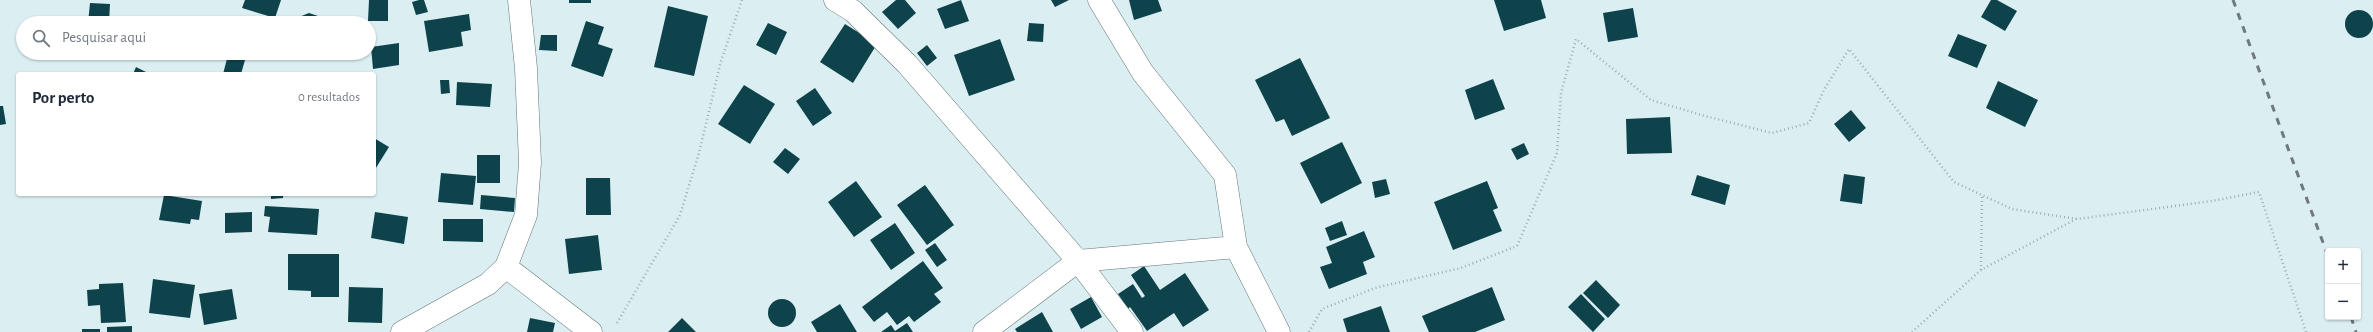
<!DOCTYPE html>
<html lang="pt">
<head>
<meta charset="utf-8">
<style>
	:root { --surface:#fff; --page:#f6f6f7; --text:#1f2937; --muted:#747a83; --line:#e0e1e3 }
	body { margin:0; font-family:"Alegreya Sans",sans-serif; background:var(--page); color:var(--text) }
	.controls { position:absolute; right:12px; bottom:12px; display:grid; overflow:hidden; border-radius:4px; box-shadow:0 1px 3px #0004 }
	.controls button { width:36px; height:36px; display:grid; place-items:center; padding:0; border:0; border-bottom:1px solid var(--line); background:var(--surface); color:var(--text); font:20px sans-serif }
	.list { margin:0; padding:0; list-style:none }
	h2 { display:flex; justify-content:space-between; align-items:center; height:52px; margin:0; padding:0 16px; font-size:17px }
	h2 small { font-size:13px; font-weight:400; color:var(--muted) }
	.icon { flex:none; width:22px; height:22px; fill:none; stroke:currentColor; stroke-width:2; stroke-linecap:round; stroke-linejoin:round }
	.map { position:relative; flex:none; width:2373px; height:332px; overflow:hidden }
	.search { position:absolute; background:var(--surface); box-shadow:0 1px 3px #0004; left:16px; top:16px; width:360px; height:44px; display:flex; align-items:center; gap:10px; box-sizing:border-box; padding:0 14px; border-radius:22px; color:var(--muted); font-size:15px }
	.panel { position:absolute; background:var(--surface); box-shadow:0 1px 3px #0004; left:16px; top:72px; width:360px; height:124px; border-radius:4px }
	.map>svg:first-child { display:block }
	.building { fill:#0e434c }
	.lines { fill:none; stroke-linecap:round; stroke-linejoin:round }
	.minor-casing { stroke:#65767a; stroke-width:23 }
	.path { stroke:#9dadb0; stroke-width:2.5; stroke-dasharray:1 3; stroke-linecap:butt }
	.minor { stroke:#fff; stroke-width:22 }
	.rail { stroke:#6e7a7d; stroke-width:3; stroke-dasharray:7 7; stroke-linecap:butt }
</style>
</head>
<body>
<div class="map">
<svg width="2373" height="332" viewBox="0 0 2373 332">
	<rect width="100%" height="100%" fill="#dbeff3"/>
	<path class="building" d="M 245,0 L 281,0 L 275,18 L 242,8 Z
		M 369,0 L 388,0 L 388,21 L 368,21 Z
		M 419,0 L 424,0 L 428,12 L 416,15 L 412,2 Z
		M 569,0 L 591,0 L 591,3 L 569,3 Z
		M 896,0 L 905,0 L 916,13 L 898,29 L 882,12 Z
		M 961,0 L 969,21 L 945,29 L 937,9 Z
		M 1051,0 L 1069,0 L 1055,7 Z
		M 1129,0 L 1158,0 L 1162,11 L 1134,20 Z
		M 1494,0 L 1541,0 L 1546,18 L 1504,31 Z
		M 1991,0 L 1997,0 L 2017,11 L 2005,31 L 1981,17 Z
		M 90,3 L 110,4 L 109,23 L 88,23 Z
		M 668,6 L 708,16 L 694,76 L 654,67 Z
		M 1633,8 L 1638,37 L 1608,42 L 1603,13 Z
		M2345 24a14 14 0 1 1 28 0a14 14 0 1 1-28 0Z
		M 309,13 L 318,16 L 323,23 L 295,23 L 299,17 Z
		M 469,14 L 471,30 L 461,32 L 463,46 L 429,52 L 424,21 Z
		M 586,21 L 604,27 L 598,44 L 613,49 L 603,77 L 571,66 Z
		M 768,23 L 787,32 L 776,55 L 756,45 Z
		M 1029,23 L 1044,24 L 1043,42 L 1027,41 Z
		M 845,24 L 877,44 L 853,83 L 820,62 Z
		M 1958,34 L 1987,45 L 1977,68 L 1948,56 Z
		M 541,35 L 557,35 L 557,51 L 539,50 Z
		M 1000,39 L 1015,80 L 969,96 L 954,55 Z
		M 399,43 L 399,65 L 373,69 L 371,47 Z
		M 927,45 L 937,58 L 927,66 L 917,53 Z
		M 228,55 L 245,60 L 241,74 L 223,74 Z
		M 1300,58 L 1330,118 L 1292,136 L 1284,119 L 1276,122 L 1255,80 Z
		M 136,67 L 150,74 L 133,74 Z
		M 1493,79 L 1505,109 L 1475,120 L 1465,90 Z
		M 440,80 L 449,80 L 450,93 L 441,94 Z
		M 1998,81 L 2038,100 L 2025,127 L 1986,108 Z
		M 457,82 L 492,84 L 490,107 L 456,105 Z
		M 744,85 L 775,104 L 750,144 L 718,124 Z
		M 815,88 L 832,113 L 813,126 L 796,101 Z
		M 0,106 L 3,106 L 6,124 L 0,125 Z
		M 1851,110 L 1866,128 L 1849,142 L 1834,124 Z
		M 1670,117 L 1672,153 L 1627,154 L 1626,119 Z
		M 374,138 L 389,147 L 374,171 Z
		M 1342,142 L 1362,183 L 1321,204 L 1300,163 Z
		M 1524,143 L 1529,154 L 1517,160 L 1511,149 Z
		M 785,148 L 800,159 L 788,174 L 773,162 Z
		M 477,155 L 500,155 L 500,183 L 477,183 Z
		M 441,173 L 476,176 L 473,205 L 438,202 Z
		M 1844,174 L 1865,177 L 1862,204 L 1840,201 Z
		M 1697,175 L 1730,185 L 1725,205 L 1691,195 Z
		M 586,178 L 610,178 L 611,215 L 586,215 Z
		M 1386,179 L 1390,194 L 1375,198 L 1372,182 Z
		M 856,181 L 882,217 L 854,237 L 828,202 Z
		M 1487,181 L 1498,208 L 1493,210 L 1502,231 L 1453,250 L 1434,202 Z
		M 925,185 L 954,225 L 927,245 L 897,205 Z
		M 271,194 L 283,194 L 283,198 L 271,199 Z
		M 164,195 L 202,201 L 199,220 L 191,219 L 190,224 L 159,220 Z
		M 481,195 L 515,198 L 514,212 L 480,209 Z
		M 265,206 L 319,209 L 317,235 L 268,232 L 270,217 L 264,216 Z
		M 252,212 L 252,232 L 225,233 L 225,213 Z
		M 375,212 L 408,217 L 404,244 L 371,238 Z
		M 443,219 L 483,219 L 483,242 L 443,241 Z
		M 1342,221 L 1347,235 L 1330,241 L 1325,228 Z
		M 895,223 L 915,253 L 891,270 L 870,240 Z
		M 1364,231 L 1375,257 L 1363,262 L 1367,274 L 1329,289 L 1320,267 L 1332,263 L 1326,247 Z
		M 598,235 L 602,270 L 569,274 L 565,239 Z
		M 935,243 L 947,260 L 937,267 L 925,250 Z
		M 288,254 L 339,254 L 339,297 L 311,297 L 311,291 L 288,290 Z
		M 923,261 L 943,288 L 934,294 L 941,302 L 914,322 L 909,316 L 897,325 L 887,312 L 874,322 L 862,307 Z
		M 1144,266 L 1160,290 L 1185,273 L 1209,310 L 1183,327 L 1174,313 L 1147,331 L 1130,307 L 1128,309 L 1118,294 L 1133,284 L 1142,298 L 1145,296 L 1131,275 Z
		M 153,279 L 195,285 L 190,318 L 149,313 Z
		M 1596,280 L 1620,305 L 1608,318 L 1583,293 Z
		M 123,283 L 126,322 L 101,323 L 100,305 L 88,306 L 87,290 L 99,289 L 99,284 Z
		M 349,287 L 383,288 L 382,323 L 348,322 Z
		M 1492,287 L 1505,320 L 1475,332 L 1429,332 L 1422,316 Z
		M 232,289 L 237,319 L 204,325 L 199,294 Z
		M 1581,294 L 1605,319 L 1593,332 L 1568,307 Z
		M 1091,297 L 1102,317 L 1081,329 L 1070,309 Z
		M768 313a14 14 0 1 1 28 0a14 14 0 1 1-28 0Z
		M 840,304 L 857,332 L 817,332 L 811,322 Z
		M 1381,306 L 1390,332 L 1347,332 L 1343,319 Z
		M 1042,312 L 1053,332 L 1017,332 L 1015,329 Z
		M 530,318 L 555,323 L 553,332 L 527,332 Z
		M 682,318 L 696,332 L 668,332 Z
		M 907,323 L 913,332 L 881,332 L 891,325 L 895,331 Z
		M 132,326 L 132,332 L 107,332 L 107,327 Z
		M 82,329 L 100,329 L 100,332 L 82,332 Z"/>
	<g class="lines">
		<g class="minor-casing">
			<path id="minor" d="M 835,0 L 853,11 L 907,64 L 1078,261 L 1236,247 L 1225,175 L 1143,73 L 1099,0
				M 1236,247 L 1279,332
				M 506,267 L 591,332
				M 402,332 L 488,284 L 506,267 L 526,215 L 530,163 L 526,68 L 519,0
				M 984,332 L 1078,261 L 1132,332"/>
		</g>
		<path class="path" d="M 1981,270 L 1982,195
			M 617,323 L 680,215 L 699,153 L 721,61 L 742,0
			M 1309,332 L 1322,309 L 1375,288 L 1461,268 L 1517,246 L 1557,153 L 1561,93 L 1576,39 L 1651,100 L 1705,116 L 1772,133 L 1809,123 L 1824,90 L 1849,49 L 1954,182 L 2012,209 L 2077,219 L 2212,201 L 2259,192 L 2306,332
			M 1912,332 L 1981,270 L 2076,219"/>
		<use href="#minor" class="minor"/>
		<path class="rail" d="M 2233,0 L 2328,256
			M 2351,317 L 2356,332"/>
	</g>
</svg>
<div class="controls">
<button>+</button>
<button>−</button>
</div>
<div class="search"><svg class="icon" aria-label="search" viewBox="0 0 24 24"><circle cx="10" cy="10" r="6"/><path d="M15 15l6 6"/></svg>Pesquisar aqui</div>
<section class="panel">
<h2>Por perto<small>0 resultados</small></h2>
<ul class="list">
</ul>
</section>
</div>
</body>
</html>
